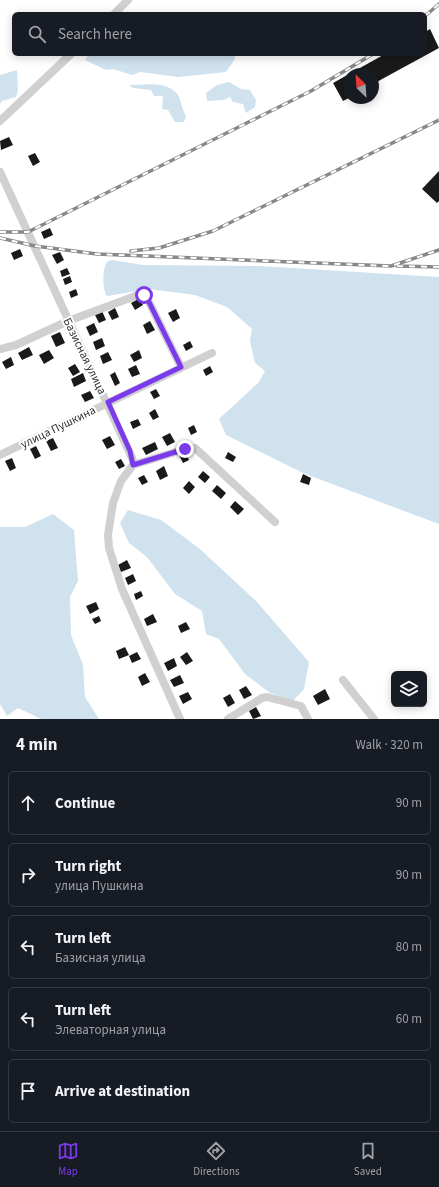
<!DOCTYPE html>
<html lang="en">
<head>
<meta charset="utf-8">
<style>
	:root { --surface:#171b24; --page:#20242c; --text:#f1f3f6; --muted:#9ea1a6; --line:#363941; --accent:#7c3aed }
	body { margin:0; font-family:"Source Sans 3",sans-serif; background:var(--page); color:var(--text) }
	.controls { position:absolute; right:12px; bottom:12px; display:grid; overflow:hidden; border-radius:6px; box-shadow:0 2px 10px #0003 }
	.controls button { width:36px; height:36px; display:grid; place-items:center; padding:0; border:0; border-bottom:1px solid var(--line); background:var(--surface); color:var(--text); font:20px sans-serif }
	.compass { position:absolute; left:343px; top:68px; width:36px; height:36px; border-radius:50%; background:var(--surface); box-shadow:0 2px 10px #0003; rotate:335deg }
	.stop { position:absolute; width:12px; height:12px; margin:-9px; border:3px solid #7c3aed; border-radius:50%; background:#fff }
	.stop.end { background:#7c3aed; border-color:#fff; box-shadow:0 1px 4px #0008 }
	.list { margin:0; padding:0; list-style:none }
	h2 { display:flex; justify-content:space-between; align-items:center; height:52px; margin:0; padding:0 16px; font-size:17px }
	h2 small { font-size:13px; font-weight:400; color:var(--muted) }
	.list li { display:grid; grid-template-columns:26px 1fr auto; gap:12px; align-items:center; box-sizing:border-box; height:64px; margin:0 8px 8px; padding:0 8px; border:1px solid var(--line); border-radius:6px }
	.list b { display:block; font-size:15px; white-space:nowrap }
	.list p { margin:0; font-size:13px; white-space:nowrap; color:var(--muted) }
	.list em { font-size:13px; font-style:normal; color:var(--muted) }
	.icon { flex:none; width:22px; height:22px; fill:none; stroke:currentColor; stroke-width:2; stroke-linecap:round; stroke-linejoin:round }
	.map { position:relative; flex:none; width:439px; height:719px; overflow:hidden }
	.search { position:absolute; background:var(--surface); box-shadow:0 2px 10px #0003; left:12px; right:12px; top:12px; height:44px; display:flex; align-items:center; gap:10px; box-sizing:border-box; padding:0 14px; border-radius:6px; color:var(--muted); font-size:15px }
	.sheet { height:412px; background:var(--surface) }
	nav { display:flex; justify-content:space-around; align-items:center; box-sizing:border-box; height:56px; border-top:1px solid var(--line); background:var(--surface); font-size:11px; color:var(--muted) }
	nav a { display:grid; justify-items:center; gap:2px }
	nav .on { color:var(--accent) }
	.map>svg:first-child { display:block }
	.water { fill:#cfe2ee }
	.building { fill:#1a1a1a }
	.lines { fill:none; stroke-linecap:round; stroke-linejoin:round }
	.minor { stroke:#d0d0d0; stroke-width:8 }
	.rail-casing { stroke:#888; stroke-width:3.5 }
	.rail { stroke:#fff; stroke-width:2; stroke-dasharray:6; stroke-linecap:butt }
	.route { stroke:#7c3aed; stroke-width:5 }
	.labels { text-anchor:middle; stroke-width:4; stroke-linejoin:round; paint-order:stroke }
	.street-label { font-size:12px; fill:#333; stroke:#fff }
</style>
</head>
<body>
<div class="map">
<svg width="439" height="719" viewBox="0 0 439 719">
	<rect width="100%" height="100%" fill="#fff"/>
	<path class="water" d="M 89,54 L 234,54 L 235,59 L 226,72 L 178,77 L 140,72 L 132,75 L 113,69 L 106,70 L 85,60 Z
		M 17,70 L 18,89 L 16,97 L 2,101 L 0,104 L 0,75 Z
		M 229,82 L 241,89 L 250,90 L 256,100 L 255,107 L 246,113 L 243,104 L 233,102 L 230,97 L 224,100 L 207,101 L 206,93 L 217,85 Z
		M 129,85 C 145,85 167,80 178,95 C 181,101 182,109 186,116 L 184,122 L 175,122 L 168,110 L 162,109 L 163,96 L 154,96 L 151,90 L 133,88 Z
		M 112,260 L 143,265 L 259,266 L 439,277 L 439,524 L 303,473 L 226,435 L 219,419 L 259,382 L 265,371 L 255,363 L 250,341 L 252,329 L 227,307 L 195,295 L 149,289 L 107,296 C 102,290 102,266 108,261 Z
		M 128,510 L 161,520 L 200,549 L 257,602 L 309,662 L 304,689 L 293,701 L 270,693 L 245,674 L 219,639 L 206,634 L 202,611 L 175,594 L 147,557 L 129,543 L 120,523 Z
		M 53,514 L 74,530 L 78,581 L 70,597 L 71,635 L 83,665 L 85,697 L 99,719 L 41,719 L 18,708 L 7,716 L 0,704 L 0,527 L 25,527 Z"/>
	<path class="building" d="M 430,29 L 439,48 L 373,84 L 373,74 L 349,74 L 349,98 L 343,101 L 333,83 L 385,54 L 425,54 L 425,32 Z
		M 9,137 L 13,145 L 1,150 L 0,141 Z
		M 35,153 L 40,162 L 33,166 L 28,156 Z
		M 439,171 L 439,201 L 437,203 L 422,189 Z
		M 50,228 L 53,235 L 44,239 L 41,232 Z
		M 20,249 L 23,256 L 14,260 L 11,253 Z
		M 60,252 L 64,260 L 57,264 L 52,255 Z
		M 67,268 L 70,274 L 62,277 L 60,271 Z
		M 70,276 L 72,282 L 65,285 L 63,279 Z
		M 76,289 L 78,295 L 71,298 L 69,292 Z
		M 140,298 L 143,305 L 135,310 L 131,303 Z
		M 115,308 L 119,317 L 112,320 L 108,312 Z
		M 176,309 L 180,318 L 173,322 L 168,313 Z
		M 102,311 L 106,320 L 99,323 L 95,315 Z
		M 150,321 L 155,330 L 147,334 L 143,325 Z
		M 94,323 L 98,332 L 90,336 L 86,327 Z
		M 60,332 L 65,343 L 56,347 L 51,336 Z
		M 102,338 L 105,346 L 96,350 L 93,342 Z
		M 190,341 L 193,347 L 186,351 L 183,345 Z
		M 29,347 L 33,355 L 22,360 L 18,353 Z
		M 49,350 L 54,358 L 44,364 L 39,355 Z
		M 139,350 L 142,358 L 134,362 L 130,355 Z
		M 108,352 L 112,360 L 103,364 L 100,356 Z
		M 11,357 L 14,365 L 6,369 L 2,362 Z
		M 75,364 L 80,372 L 73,376 L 68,368 Z
		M 136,365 L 140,374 L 132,377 L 128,369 Z
		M 210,366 L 213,372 L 206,376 L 203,370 Z
		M 115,372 L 120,383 L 115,386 L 110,375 Z
		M 83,373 L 86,381 L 74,387 L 71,379 Z
		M 156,389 L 160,396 L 154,399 L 150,392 Z
		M 90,391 L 94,398 L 85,402 L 81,395 Z
		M 155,409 L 159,417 L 153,420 L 149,413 Z
		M 138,419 L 141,425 L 133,429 L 130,422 Z
		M 194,425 L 197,432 L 191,435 L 188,428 Z
		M 170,433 L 175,442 L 167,446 L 162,437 Z
		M 110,436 L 115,445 L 107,449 L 102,440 Z
		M 53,438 L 58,448 L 51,451 L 46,441 Z
		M 155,442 L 158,449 L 146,455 L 142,448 Z
		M 36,446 L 41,456 L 35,459 L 30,449 Z
		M 185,452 L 189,460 L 183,463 L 179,455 Z
		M 228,452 L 236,457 L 233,462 L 225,458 Z
		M 12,458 L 16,468 L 10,471 L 5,461 Z
		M 121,459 L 125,466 L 119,469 L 115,462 Z
		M 164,466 L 168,476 L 160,480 L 156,471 Z
		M 203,471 L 210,477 L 205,483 L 198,477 Z
		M 303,474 L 311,478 L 309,485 L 300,482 Z
		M 144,475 L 148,482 L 142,485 L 138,478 Z
		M 189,481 L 195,487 L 189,494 L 183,488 Z
		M 217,485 L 226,493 L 221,499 L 212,491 Z
		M 235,501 L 244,509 L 238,515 L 230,507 Z
		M 127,560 L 131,568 L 121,572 L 118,565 Z
		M 133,574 L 136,581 L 128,585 L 125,578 Z
		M 141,591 L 143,596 L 136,600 L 134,594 Z
		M 96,602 L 99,609 L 90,614 L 86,606 Z
		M 153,614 L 157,622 L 147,626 L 144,619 Z
		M 99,616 L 101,621 L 95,624 L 92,619 Z
		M 186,622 L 190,629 L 181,633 L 178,626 Z
		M 125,647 L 129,655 L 119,659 L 116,651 Z
		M 137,652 L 141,659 L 132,663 L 129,656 Z
		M 187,652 L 193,661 L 186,665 L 180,657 Z
		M 174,658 L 177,666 L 168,671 L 164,663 Z
		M 145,673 L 150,682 L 142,686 L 138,677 Z
		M 180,675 L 184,683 L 174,687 L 170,680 Z
		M 246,686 L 252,695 L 244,699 L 239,690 Z
		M 325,689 L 330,699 L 318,705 L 313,696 Z
		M 188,692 L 192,699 L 183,704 L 179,696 Z
		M 230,694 L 235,703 L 228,707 L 223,698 Z
		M 256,707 L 261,716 L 253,719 L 249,711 Z"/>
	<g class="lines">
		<path class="minor" d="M 114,14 L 128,0
			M 0,121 L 71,54
			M 0,172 L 133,460 L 133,465 L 121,481 L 113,503 L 108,535 L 109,548 L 122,589 L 180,719
			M 0,349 L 16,345 L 68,321 L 138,295 L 144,295 L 147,298 L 181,367
			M 0,455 L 212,353
			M 133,465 L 185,449 L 195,448 L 275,522
			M 343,680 L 374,719
			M 228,719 L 262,698 L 267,697 L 301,706 L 308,719"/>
		<g class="rail-casing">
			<path id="rail" d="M 425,16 L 439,4
				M 0,232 L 28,232 L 311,91 L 373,54
				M 0,238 L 35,246 L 97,254 L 391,266 L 439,250
				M 131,251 L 159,248 L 213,231 L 439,120
				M 397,266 L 439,267"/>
		</g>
		<use href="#rail" class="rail"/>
	</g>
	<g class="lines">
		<path class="route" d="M 144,295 L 147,298 L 181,367 L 108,402 L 130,451 L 133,465 L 185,449"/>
	</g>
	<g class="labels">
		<g class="street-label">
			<text transform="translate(85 356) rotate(64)" y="4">Базисная улица</text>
			<text transform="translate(58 427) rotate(-26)" y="4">улица Пушкина</text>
		</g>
	</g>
</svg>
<div class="controls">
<button><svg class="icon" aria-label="layers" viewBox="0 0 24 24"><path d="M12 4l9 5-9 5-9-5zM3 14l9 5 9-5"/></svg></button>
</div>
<svg class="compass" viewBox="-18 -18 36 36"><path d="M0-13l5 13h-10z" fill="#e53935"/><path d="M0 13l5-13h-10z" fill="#9ea1a6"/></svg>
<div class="stop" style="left:144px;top:295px"></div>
<div class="stop end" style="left:185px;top:449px"></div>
<div class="search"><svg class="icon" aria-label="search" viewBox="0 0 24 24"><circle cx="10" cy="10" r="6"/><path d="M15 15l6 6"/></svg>Search here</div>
</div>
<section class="sheet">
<h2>4 min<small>Walk · 320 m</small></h2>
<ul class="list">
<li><svg class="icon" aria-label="ahead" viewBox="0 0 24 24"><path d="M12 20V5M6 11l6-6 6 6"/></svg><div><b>Continue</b></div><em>90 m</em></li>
<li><svg class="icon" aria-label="right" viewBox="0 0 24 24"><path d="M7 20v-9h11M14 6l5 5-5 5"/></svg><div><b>Turn right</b><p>улица Пушкина</p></div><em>90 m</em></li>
<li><svg class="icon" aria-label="left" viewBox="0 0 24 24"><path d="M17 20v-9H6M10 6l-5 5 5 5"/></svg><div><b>Turn left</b><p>Базисная улица</p></div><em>80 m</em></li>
<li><svg class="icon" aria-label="left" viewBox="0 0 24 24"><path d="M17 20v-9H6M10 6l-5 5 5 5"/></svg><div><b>Turn left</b><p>Элеваторная улица</p></div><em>60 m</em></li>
<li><svg class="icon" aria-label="arrive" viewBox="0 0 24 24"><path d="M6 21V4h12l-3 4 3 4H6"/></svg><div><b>Arrive at destination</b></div></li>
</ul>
</section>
<nav>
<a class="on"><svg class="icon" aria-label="map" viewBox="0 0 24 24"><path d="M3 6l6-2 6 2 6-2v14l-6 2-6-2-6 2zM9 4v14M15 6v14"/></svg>Map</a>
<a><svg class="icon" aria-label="directions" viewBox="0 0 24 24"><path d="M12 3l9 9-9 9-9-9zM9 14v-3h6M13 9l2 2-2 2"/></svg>Directions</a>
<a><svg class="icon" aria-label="saved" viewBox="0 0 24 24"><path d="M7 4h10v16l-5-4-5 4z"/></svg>Saved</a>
</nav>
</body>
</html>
